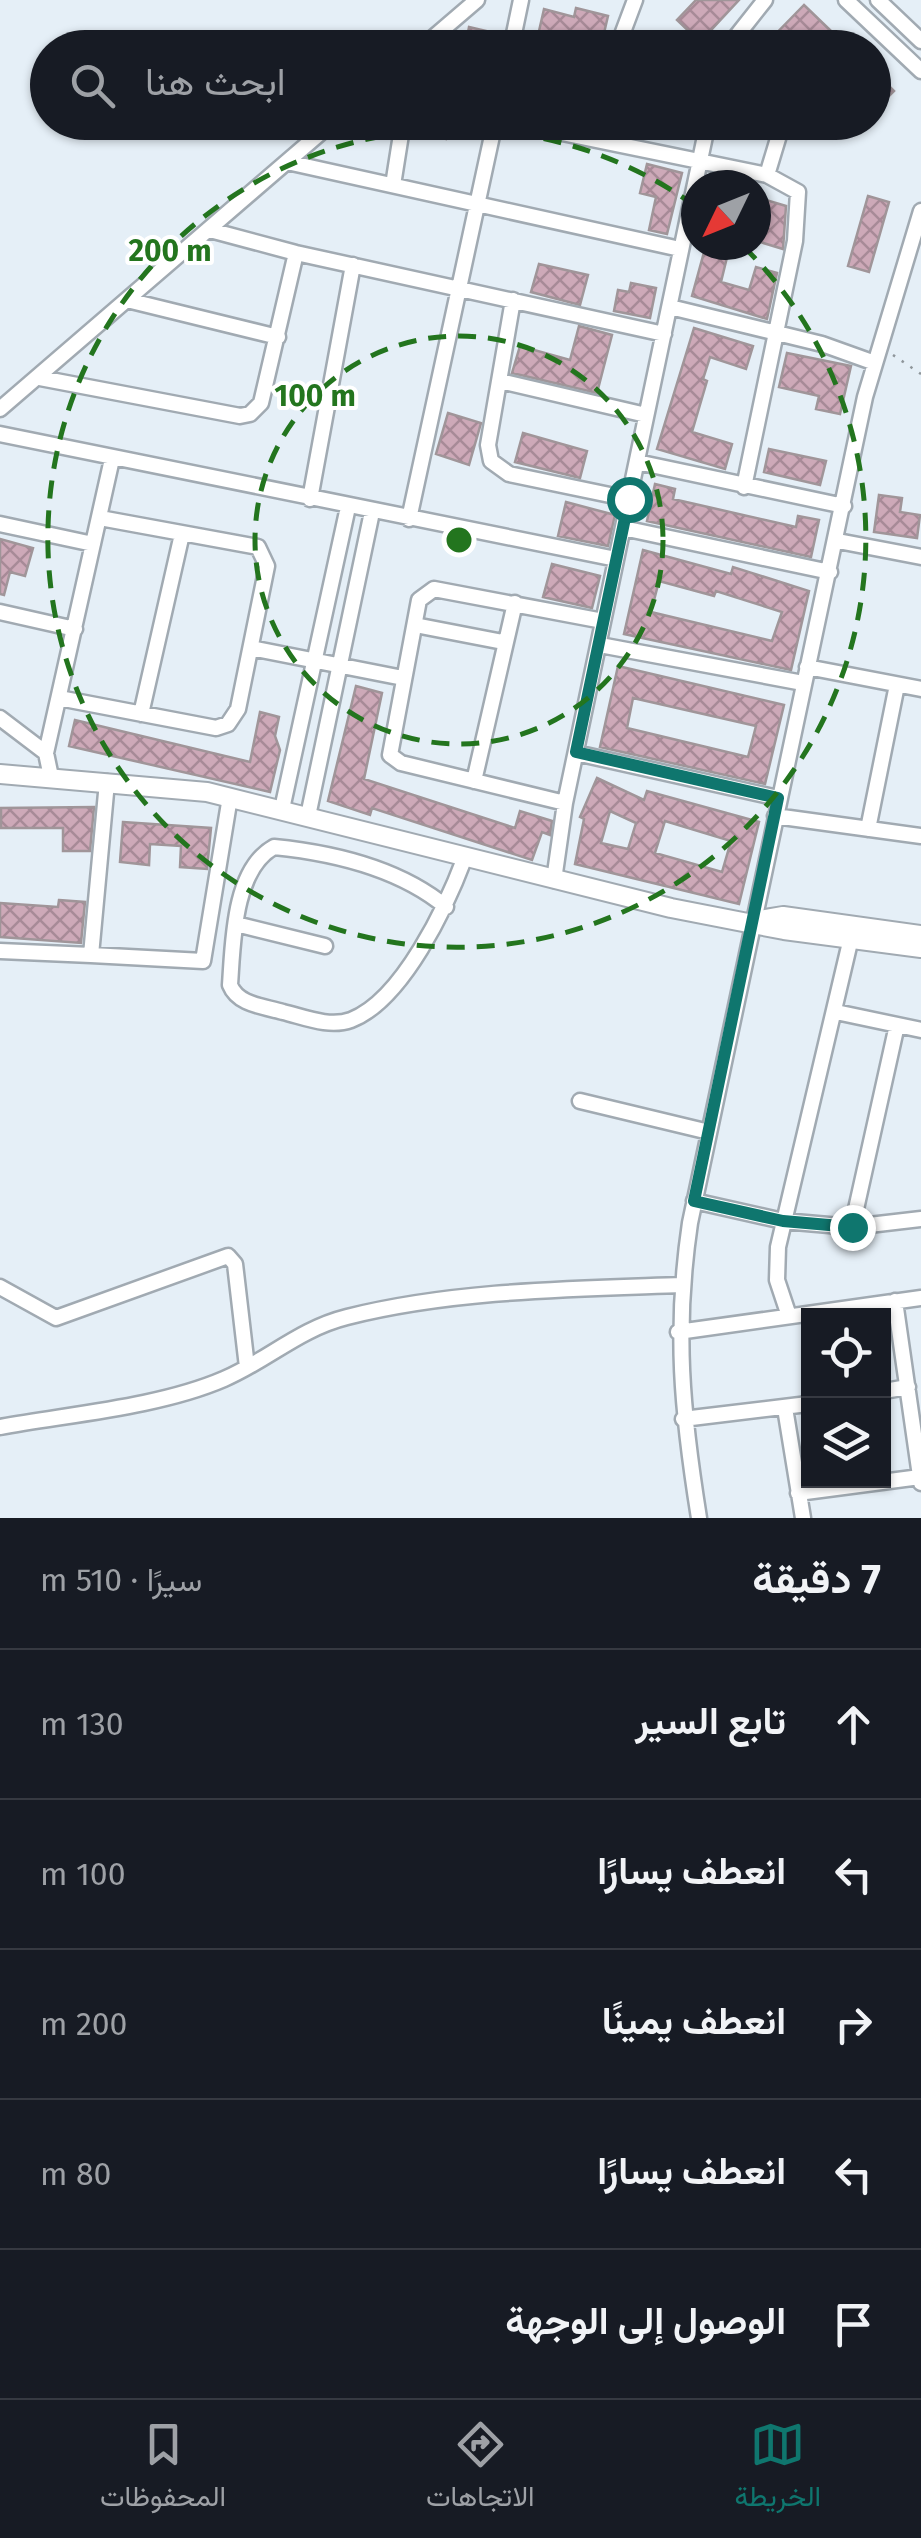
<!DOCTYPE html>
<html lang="ar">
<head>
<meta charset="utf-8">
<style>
	:root { --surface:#171b24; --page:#242831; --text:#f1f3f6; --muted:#9ea1a6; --line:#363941; --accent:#0f766e }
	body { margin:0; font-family:"Fira Sans",Vazirmatn,sans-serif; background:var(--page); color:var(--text); direction:rtl }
	.controls { position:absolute; right:30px; bottom:30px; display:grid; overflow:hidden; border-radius:0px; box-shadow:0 2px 8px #0004 }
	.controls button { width:90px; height:90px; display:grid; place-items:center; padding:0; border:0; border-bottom:2px solid var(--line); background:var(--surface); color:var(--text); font:50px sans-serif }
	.compass { position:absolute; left:681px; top:170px; width:90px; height:90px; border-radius:50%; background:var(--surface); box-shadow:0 2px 8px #0004; rotate:227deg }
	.stop { position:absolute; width:30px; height:30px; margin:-22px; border:8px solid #0f766e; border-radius:50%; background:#fff }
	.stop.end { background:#0f766e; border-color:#fff; box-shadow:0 2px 10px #0008 }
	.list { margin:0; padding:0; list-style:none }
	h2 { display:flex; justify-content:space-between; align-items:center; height:130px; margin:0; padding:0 40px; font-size:42px }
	h2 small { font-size:32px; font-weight:400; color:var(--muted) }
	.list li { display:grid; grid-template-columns:65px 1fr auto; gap:30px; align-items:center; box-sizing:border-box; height:150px; padding:0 40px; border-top:2px solid var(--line) }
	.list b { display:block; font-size:38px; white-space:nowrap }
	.list em { font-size:32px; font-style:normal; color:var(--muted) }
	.icon { flex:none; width:55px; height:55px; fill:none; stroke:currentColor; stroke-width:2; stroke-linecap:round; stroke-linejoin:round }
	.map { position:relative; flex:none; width:921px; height:1518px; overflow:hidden; direction:ltr }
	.search { position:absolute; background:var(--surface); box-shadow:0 2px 8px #0004; left:30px; right:30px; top:30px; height:110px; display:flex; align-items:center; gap:25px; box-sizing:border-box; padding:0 35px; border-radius:55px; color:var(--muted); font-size:38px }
	.sheet { height:880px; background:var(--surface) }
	nav { display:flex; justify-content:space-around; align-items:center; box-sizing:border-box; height:140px; border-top:2px solid var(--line); background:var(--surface); font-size:28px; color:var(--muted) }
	nav a { display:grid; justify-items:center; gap:5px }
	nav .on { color:var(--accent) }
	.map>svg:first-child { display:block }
	.building { fill:url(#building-cross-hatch); stroke:#a09599; stroke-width:2.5; fill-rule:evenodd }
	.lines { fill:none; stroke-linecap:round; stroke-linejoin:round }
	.minor-casing { stroke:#a1aab2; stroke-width:19 }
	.major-casing { stroke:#a1aab2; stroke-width:22 }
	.path { stroke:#8e959a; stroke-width:2.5; stroke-dasharray:2.5 8; stroke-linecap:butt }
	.minor { stroke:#fff; stroke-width:14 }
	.major { stroke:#fff; stroke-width:18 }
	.route { stroke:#0f766e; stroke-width:12 }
	.ring { fill:none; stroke:#23751e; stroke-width:5; stroke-dasharray:18 12 }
	.centre { fill:#23751e; stroke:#fff; stroke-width:5 }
	.ring-label { font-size:30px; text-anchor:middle; font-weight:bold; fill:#23751e; stroke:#fff; stroke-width:8; stroke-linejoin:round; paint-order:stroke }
</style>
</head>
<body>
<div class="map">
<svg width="921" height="1518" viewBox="0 0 921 1518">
	<defs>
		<pattern id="building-cross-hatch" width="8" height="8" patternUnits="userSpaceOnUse" patternTransform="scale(2.5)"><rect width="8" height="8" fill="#cda9b8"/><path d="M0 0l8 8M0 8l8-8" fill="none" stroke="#a78a97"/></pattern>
	</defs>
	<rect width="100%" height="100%" fill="#e5eff7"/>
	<path class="building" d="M 696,0 L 739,0 L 700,42 L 677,20 Z
		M 804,5 L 831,31 L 850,48 L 819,48 L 806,35 L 794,48 L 762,48 Z
		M 576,8 L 608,16 L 601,46 L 539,31 L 544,9 L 574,17 Z
		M 469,27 L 503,35 L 501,48 L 466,43 Z
		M 874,71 L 894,91 L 874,111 Z
		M 414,122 L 451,122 L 446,139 L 413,130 Z
		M 647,164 L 682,173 L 667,234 L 649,230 L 656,197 L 640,193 Z
		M 868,196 L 889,202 L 869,272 L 848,266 Z
		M 756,197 L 786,206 L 783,249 L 760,242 L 766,222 L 756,220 Z
		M 706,245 L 730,245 L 721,282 L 749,290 L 756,267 L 777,273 L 767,319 L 692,296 Z
		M 539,264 L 588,275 L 580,305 L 531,292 Z
		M 631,283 L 656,288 L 650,318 L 614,311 L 618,290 L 629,292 Z
		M 579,326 L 612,335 L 597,393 L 512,373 L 520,346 L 570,360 Z
		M 694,328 L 753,346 L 746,369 L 710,357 L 703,379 L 707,381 L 692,432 L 732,444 L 725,469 L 657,449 Z
		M 787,353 L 851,366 L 840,414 L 816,409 L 819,396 L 779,387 Z
		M 448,413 L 481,423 L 469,465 L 436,454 Z
		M 523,433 L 587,451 L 580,478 L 515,462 Z
		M 769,449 L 826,461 L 820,485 L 764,472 Z
		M 655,484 L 675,489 L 673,499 L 796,527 L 798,516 L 819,520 L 811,557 L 647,521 Z
		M 879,495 L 902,498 L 900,512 L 920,515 L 917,538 L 874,532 Z
		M 566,502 L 615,515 L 608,546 L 558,536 Z
		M 0,539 L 33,548 L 25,576 L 10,572 L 4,595 L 0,594 Z
		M 643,550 L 731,574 L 733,567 L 809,591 L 791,670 L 624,634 ZM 659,581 L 714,596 L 716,591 L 782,612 L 772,641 L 651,612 Z
		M 552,564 L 600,576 L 592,608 L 543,597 Z
		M 618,666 L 784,705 L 765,784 L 600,747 ZM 633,698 L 756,726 L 748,757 L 627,728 Z
		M 356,686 L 382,693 L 364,779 L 515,828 L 520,811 L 552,821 L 550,835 L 542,832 L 532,860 L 372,808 L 370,815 L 328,801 Z
		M 260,712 L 279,717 L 275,736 L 280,750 L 270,792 L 69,746 L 75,720 L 250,762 Z
		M 597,778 L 644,800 L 647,791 L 759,822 L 739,904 L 575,864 L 584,819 L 580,817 ZM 610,811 L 636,823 L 628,849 L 601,843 ZM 665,821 L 731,841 L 722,872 L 655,853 Z
		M 94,807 L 90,851 L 63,851 L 63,828 L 1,828 L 1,808 Z
		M 123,822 L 211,828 L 207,869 L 180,867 L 181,846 L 150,844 L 149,865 L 120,862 Z
		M 59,900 L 85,902 L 81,943 L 0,937 L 0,903 L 58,907 Z"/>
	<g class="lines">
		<g class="minor-casing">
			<path id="minor" d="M 846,0 L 921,71
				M 878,0 L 921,41
				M 513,41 L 545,48
				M 421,48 L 477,0
				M 511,48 L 521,0
				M 617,48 L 635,0
				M 727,48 L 765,0
				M 509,122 L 767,175 L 798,192 L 795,241 L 744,487
				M 287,162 L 680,249
				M 767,175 L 783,122
				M 393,185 L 403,122
				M 210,230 L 296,253 L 664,334
				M 127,300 L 278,337
				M 513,300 L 488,445 L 491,461 L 509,474 L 629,499
				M 670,307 L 822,344 L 875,363
				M 40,378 L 240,416 L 250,414 L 261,403 L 296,253
				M 500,381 L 646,415
				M 0,409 L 333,122
				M 0,434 L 616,559
				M 637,462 L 844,506
				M 310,499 L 353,265
				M 409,519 L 495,122
				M 0,524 L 93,544
				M 623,528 L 830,572
				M 838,541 L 921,557
				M 0,612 L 75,629
				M 415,625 L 503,642
				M 600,645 L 803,683
				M 251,648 L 403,678
				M 807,667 L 921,689
				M 59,698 L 216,728 L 228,724 L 238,709 L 267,566 L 258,547 L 100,518
				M 141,714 L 182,534
				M 0,718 L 46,753 L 51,777
				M 46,753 L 112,459
				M 576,753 L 778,798
				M 474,781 L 515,603
				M 565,803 L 401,763 L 390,755 L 419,600 L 434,589 L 603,621
				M 282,809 L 348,507
				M 308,816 L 372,512
				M 775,816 L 921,836
				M 868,829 L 897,685
				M 554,880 L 565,803 L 708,122
				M 446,907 C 399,868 334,853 274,847 C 233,870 233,943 230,985 C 238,1005 263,1006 283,1012 C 304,1017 329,1028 351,1020 C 403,1000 447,905 465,857
				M 236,924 L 325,946
				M 0,951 L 91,955 L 107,782
				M 91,955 L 203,961 L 230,797
				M 836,1012 L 921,1030
				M 580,1101 L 709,1132
				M 694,1201 L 783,1221 L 852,1227 L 921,1219
				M 852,1227 L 897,1025
				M 0,1287 L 56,1318 L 228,1256 L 235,1264 L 247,1367
				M 895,1301 L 921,1483
				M 789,1316 L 777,1280 L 778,1247 L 851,938
				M 678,1332 L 921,1298
				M 884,1391 L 908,1387
				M 785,1408 L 803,1518
				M 683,1419 L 808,1404
				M 0,1427 C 71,1414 159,1407 224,1379 C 268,1360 299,1329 347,1317 C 454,1290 572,1289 682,1285
				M 798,1493 L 920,1477
				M 699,1518 C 682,1412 674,1331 690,1223 L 865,397 L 921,211"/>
		</g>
		<g class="major-casing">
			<path id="major" d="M 0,774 L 207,792 L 671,908 L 784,930 L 921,948
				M 753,921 L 783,916 L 921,935"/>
		</g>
		<path class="path" d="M 893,355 L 921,374"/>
		<use href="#minor" class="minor"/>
		<use href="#major" class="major"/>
	</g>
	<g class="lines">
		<path class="route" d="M 629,499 L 576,752 L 778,798 L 694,1201 L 783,1221 L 852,1227"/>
	</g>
	<g class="ring">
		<circle cx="459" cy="540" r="204"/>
		<path d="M743 246A409 409 0 1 1 694 205"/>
	</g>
	<circle cx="459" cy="540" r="15" class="centre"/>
	<g class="ring-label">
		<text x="170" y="261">200 m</text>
		<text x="315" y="406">100 m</text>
	</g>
</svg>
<div class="controls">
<button><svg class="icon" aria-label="locate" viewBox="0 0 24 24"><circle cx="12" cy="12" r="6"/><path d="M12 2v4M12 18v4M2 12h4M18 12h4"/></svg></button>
<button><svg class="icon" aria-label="layers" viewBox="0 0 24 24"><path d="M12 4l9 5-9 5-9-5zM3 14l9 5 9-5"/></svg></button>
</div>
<svg class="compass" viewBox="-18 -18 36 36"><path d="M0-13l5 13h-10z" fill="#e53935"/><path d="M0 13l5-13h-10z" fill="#9ea1a6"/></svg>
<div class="stop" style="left:629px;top:499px"></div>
<div class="stop end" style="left:852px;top:1227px"></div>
<div class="search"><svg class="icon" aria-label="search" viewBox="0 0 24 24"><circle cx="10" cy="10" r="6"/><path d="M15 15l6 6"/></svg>ابحث هنا</div>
</div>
<section class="sheet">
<h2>7 دقيقة<small>سيرًا · 510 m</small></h2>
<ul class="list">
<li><svg class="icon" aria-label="ahead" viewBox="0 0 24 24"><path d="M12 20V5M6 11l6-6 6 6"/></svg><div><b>تابع السير</b></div><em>130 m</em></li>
<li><svg class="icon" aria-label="left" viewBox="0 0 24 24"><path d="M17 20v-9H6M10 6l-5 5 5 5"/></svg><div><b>انعطف يسارًا</b></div><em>100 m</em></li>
<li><svg class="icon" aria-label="right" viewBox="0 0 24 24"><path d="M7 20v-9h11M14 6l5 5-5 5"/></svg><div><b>انعطف يمينًا</b></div><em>200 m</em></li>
<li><svg class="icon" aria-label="left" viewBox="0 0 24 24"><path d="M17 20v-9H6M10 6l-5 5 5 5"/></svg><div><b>انعطف يسارًا</b></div><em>80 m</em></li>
<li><svg class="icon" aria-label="arrive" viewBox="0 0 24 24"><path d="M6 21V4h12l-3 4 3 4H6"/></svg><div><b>الوصول إلى الوجهة</b></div></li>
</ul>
</section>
<nav>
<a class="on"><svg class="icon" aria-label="map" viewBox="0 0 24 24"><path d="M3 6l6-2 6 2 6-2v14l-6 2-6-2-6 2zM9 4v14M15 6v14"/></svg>الخريطة</a>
<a><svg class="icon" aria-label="directions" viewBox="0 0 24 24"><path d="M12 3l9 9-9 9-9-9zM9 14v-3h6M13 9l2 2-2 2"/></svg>الاتجاهات</a>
<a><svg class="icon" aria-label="saved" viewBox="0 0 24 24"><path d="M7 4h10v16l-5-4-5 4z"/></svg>المحفوظات</a>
</nav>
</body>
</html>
